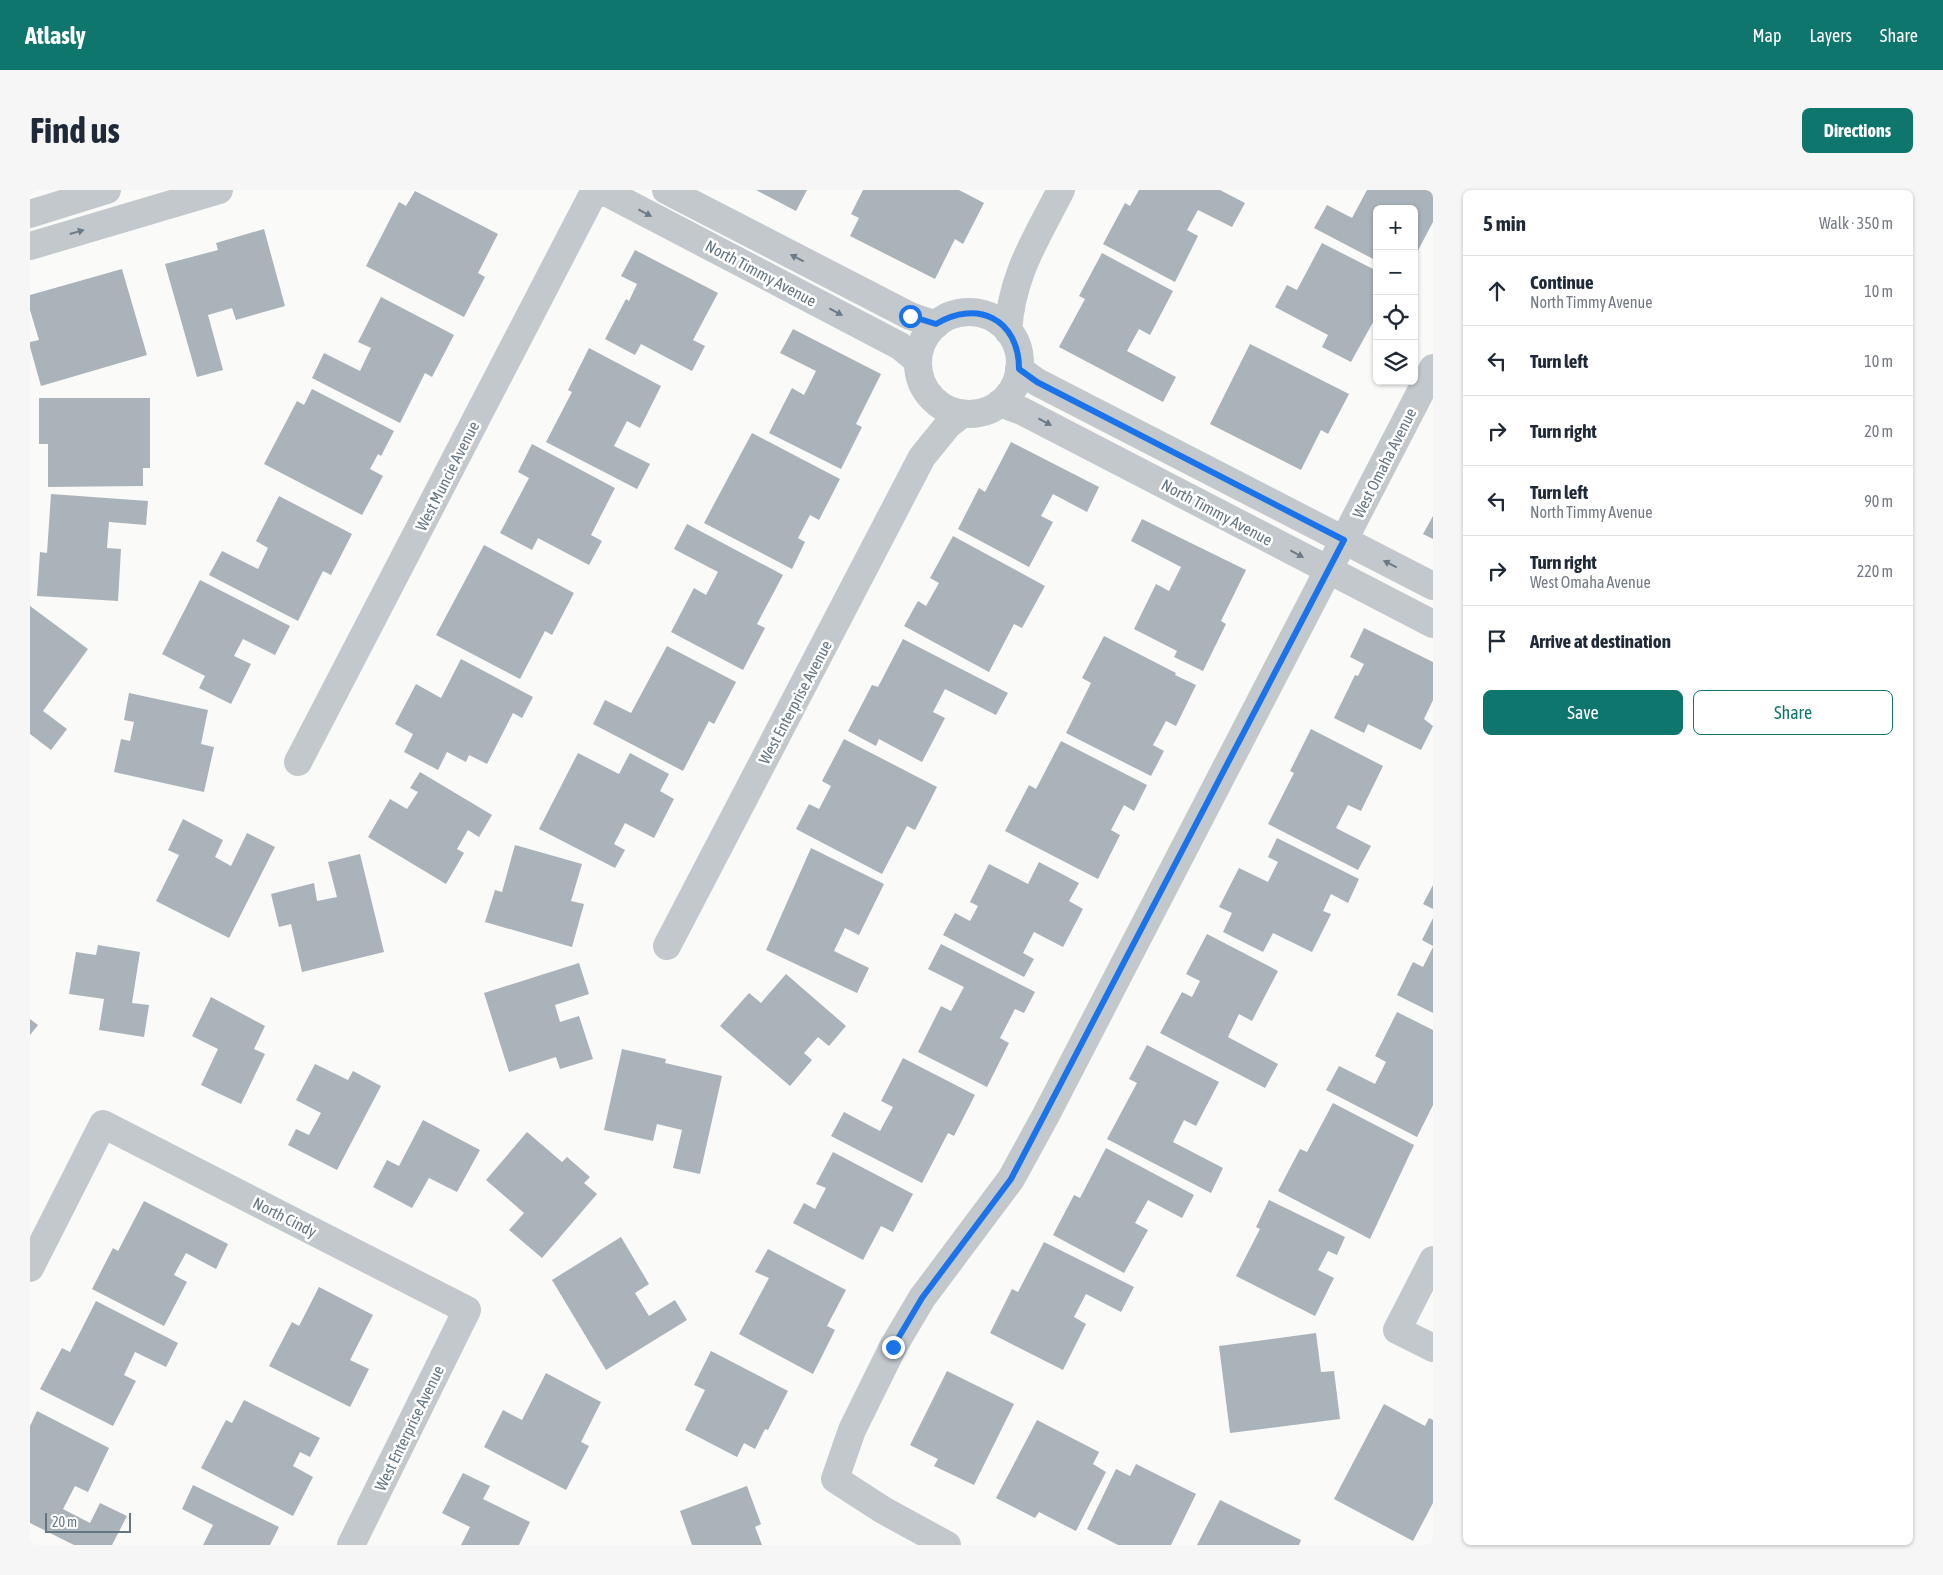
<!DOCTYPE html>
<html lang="en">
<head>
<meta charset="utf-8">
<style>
	:root { --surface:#fff; --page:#f6f6f7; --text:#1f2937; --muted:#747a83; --line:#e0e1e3; --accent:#0f766e }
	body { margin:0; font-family:"Asap Condensed",sans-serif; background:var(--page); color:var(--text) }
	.controls { position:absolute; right:15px; top:15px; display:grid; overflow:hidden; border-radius:8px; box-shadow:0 1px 4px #0004 }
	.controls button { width:45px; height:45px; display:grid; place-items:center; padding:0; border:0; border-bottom:1px solid var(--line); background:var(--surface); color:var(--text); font:25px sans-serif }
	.scale { position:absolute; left:15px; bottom:12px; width:86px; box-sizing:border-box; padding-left:5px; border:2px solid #657683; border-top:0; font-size:14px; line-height:18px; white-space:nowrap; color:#657683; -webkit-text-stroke:4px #fff; paint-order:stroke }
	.stop { position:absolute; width:15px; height:15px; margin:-11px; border:4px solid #1a73e8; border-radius:50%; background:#fff }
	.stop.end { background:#1a73e8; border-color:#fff; box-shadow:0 1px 5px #0008 }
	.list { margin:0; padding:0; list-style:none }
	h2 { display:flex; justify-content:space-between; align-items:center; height:65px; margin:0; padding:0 20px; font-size:21px }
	h2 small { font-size:16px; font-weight:400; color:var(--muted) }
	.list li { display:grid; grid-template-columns:32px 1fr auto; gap:15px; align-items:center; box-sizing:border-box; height:70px; padding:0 20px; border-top:1px solid var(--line) }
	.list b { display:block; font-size:19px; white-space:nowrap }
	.list p { margin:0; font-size:16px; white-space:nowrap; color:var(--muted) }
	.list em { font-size:16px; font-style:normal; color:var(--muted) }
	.actions { display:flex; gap:10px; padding:15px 20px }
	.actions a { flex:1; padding:11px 0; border:1px solid var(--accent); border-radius:8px; text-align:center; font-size:18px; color:var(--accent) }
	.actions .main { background:var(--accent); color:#fff }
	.icon { flex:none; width:28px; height:28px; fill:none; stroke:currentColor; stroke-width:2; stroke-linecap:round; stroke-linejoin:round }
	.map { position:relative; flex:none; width:1403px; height:1355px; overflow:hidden; border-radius:8px }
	header { display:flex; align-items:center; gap:30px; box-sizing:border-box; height:70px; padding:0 25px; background:var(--accent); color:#fff }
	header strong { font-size:24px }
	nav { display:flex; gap:28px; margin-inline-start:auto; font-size:18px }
	.intro { display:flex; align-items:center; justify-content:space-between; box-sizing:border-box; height:120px; padding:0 30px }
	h1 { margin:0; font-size:35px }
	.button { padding:12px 22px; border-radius:8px; background:var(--accent); color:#fff; font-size:18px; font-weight:700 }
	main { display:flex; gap:30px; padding:0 30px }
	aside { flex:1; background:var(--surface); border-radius:8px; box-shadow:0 1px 4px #0004 }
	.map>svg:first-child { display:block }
	.building { fill:#aab3b9 }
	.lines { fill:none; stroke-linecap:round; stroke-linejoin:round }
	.minor { stroke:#c3c8cc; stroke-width:28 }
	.oneway { fill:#6a7a87 }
	.route { stroke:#1a73e8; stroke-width:6 }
	.labels { text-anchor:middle; stroke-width:5; stroke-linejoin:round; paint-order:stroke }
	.street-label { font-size:16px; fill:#657683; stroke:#fff }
</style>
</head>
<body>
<header>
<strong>Atlasly</strong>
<nav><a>Map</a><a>Layers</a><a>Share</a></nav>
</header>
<div class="intro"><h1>Find us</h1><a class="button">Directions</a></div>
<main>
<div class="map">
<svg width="1403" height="1355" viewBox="0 0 1403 1355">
	<rect width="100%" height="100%" fill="#fafaf8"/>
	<path class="building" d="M 726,0 L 777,0 L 766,21 Z
		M 833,0 L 929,0 L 954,13 L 933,54 L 925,49 L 905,89 L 820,46 L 829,28 L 821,24 Z
		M 1109,0 L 1190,0 L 1215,13 L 1202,37 L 1168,20 L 1157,40 L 1168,46 L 1145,92 L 1073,54 L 1095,13 L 1100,16 Z
		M 1337,0 L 1403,0 L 1403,32 L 1384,68 L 1384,19 L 1347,19 L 1347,71 L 1284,38 L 1297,15 L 1322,28 Z
		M 385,1 L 468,44 L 448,83 L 455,87 L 434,127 L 336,76 L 369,12 L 376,16 Z
		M 234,39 L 255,116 L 206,130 L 202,118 L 178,125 L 193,180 L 167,187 L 135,74 L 188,60 L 186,53 Z
		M 1292,53 L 1347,81 L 1347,125 L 1321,172 L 1292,157 L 1298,145 L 1245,117 L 1257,95 L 1267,100 Z
		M 605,60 L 688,103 L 663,150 L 675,156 L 662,181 L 611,154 L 605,165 L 575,149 L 596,109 L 599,111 L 607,94 L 591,86 Z
		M 1072,63 L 1143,101 L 1120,145 L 1109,139 L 1097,161 L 1146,187 L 1133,212 L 1029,157 L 1055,109 L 1049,106 Z
		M 92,79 L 117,165 L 11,196 L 0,157 L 0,152 L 9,150 L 0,120 L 0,105 Z
		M 351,107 L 424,145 L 402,187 L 395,183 L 370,233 L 282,188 L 294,163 L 330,181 L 341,158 L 328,152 Z
		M 763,139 L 851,184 L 826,234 L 832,237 L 811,279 L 739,243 L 762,198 L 774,205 L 786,181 L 750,163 Z
		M 1220,154 L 1319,204 L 1298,244 L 1291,240 L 1271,280 L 1180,234 Z
		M 559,158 L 631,196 L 610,238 L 597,231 L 584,256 L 620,274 L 607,299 L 516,252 L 542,202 L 538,200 Z
		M 282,199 L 364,241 L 351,266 L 348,264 L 340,279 L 353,286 L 332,325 L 234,274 L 267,211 L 274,215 Z
		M 9,208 L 120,208 L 120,278 L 113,278 L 113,296 L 18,297 L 18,254 L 9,254 Z
		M 722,243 L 810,289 L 789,330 L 780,325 L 768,348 L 775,352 L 762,379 L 674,333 Z
		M 981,252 L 1069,297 L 1057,322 L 1023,304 L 1011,326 L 1023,332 L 999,377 L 928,339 L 949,298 L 955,302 Z
		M 502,254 L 585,298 L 561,345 L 572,351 L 559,375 L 508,348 L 502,360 L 470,343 L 499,288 L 488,282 Z
		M 21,304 L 118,311 L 116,335 L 79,332 L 77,358 L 91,359 L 88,411 L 7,406 L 10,362 L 17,363 Z
		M 249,306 L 322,344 L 301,385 L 293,381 L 268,431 L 179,385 L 192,361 L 228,379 L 238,358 L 226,351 Z
		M 1403,326 L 1403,349 L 1393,344 Z
		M 1112,329 L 1216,380 L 1191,431 L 1196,434 L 1173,481 L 1144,467 L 1147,461 L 1104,439 L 1126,394 L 1139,401 L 1151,377 L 1101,351 Z
		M 657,334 L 753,385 L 727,434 L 735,438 L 713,480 L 641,442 L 664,398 L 676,405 L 688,382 L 644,359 Z
		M 923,346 L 1015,396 L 992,438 L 984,434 L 959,482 L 874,436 L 888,411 L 896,416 L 909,393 L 900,388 Z
		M 454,355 L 544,403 L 522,445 L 515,441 L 490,489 L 406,445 Z
		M 170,390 L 260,436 L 245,465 L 213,449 L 204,466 L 221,474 L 201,514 L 169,498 L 175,486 L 132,464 Z
		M 0,416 L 58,459 L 13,521 L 37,539 L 21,560 L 0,544 Z
		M 1334,438 L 1403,472 L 1403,510 L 1394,529 L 1403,536 L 1391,560 L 1338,534 L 1334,543 L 1304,528 L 1325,485 L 1328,486 L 1334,474 L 1320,467 Z
		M 1074,446 L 1146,483 L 1145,485 L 1166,495 L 1146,536 L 1136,531 L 1123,555 L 1134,561 L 1121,586 L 1036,543 L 1061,493 L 1052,488 Z
		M 873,449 L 978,503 L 966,525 L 915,499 L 903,522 L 915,528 L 892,572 L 849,549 L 846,556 L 818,541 L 842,495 L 848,497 Z
		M 637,456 L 706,492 L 684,534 L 679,531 L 653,581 L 563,534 L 575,510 L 601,523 Z
		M 431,469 L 503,507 L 492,528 L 483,523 L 457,574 L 439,565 L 436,572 L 417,562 L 408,580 L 374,562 L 383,544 L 365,534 L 386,494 L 411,508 Z
		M 99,503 L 178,520 L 171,554 L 184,557 L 174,602 L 84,582 L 91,549 L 100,551 L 104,532 L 94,530 Z
		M 1281,539 L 1353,576 L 1331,621 L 1318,615 L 1306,638 L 1341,656 L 1328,680 L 1238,634 L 1264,583 L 1260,581 Z
		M 814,549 L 907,597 L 885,640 L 877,636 L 852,684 L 766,639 L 779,614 L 789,619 L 801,596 L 792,591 Z
		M 1031,551 L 1117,595 L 1104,621 L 1094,615 L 1081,640 L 1090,645 L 1068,689 L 975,641 L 999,595 L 1006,599 Z
		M 548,563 L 589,584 L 600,563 L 639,584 L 630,601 L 644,609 L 624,648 L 595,633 L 584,654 L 595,660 L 585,678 L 509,639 Z
		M 390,582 L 462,625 L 449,647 L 438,640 L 427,659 L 434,663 L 416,694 L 338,647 L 360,609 L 377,619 L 388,602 L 380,598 Z
		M 153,629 L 193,650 L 185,667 L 201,676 L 217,643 L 245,657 L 199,748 L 126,711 L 149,665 L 138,660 Z
		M 1247,648 L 1329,689 L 1318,713 L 1301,704 L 1293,721 L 1301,724 L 1282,762 L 1243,743 L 1233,762 L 1193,742 L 1202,723 L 1189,717 L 1209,678 L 1238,692 L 1248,672 L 1238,667 Z
		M 485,655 L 552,674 L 541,711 L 554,714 L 542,757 L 455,732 L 465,700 L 472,702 Z
		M 781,658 L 854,694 L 829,745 L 815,738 L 804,761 L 839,778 L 827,803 L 736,760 Z
		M 330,664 L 354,762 L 272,782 L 261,734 L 249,737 L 241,704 L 284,693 L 287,711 L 307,707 L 298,672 Z
		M 1009,672 L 1049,693 L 1039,711 L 1053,719 L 1033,757 L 1004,742 L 993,763 L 1004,769 L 994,787 L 913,745 L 925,723 L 940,731 L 948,716 L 940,712 L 959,674 L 998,694 Z
		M 1403,695 L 1403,719 L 1393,714 Z
		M 1403,728 L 1403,756 L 1392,750 Z
		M 1177,744 L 1248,781 L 1222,831 L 1209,824 L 1198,847 L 1248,874 L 1235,898 L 1130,843 L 1152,802 L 1162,807 L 1170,791 L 1156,784 Z
		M 911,754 L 1005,802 L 994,823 L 985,819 L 970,848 L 979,853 L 957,897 L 888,862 L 911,816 L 921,821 L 934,797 L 898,779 Z
		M 68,755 L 110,762 L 102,813 L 119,815 L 114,847 L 69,840 L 74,809 L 39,804 L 46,762 L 66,765 Z
		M 1403,757 L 1403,823 L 1367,805 L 1383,772 L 1393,777 Z
		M 549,773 L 559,804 L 525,815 L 530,832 L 549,826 L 563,869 L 530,879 L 526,867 L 479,882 L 454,803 Z
		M 756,784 L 816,836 L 799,856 L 788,847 L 774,863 L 782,870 L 760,896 L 690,836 L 719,803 L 731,813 Z
		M 181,807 L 235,836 L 224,859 L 235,864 L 211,914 L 171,895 L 188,859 L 162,846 Z
		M 1367,822 L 1403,840 L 1403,915 L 1387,947 L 1296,900 L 1309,876 L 1345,894 L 1356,872 L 1345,866 Z
		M 0,829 L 8,835 L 0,845 Z
		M 1117,855 L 1189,892 L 1166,936 L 1154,930 L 1143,952 L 1193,978 L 1181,1003 L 1077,949 L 1107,893 L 1099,889 Z
		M 592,859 L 636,869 L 635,873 L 692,886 L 670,984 L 643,978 L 652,940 L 627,934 L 623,951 L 574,940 Z
		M 873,868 L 945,905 L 924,946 L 918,943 L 892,993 L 801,946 L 814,922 L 850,941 L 863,917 L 851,911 Z
		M 285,874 L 318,890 L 323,881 L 351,896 L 307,980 L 258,955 L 266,939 L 279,945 L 291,923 L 266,910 Z
		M 1303,913 L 1384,955 L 1340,1049 L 1248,1001 L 1270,959 L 1277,962 Z
		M 393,930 L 450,960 L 427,1002 L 399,988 L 382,1018 L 343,997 L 357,970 L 369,976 Z
		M 497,942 L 532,972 L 537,967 L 560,987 L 554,993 L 567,1004 L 512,1068 L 479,1040 L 494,1023 L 456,990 Z
		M 1076,958 L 1164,1005 L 1152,1028 L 1118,1010 L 1105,1033 L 1118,1040 L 1094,1083 L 1023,1045 L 1044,1005 L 1050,1008 Z
		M 803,962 L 883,1004 L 863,1042 L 851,1036 L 833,1070 L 763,1033 L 774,1013 L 785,1019 L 796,998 L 786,994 Z
		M 1239,1010 L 1315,1047 L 1307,1065 L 1298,1061 L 1288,1080 L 1304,1088 L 1285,1126 L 1206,1086 L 1230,1039 L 1226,1037 Z
		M 114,1011 L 198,1054 L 186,1079 L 156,1063 L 144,1085 L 157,1092 L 134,1136 L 62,1099 L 83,1058 L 88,1061 Z
		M 591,1047 L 619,1094 L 605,1103 L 619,1126 L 645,1110 L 657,1130 L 576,1180 L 522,1090 Z
		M 1014,1052 L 1104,1097 L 1091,1122 L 1056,1104 L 1044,1127 L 1056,1134 L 1033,1180 L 960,1143 L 982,1099 L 988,1102 Z
		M 738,1059 L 816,1100 L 797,1136 L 805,1140 L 783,1184 L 709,1144 L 739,1088 L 725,1082 Z
		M 289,1097 L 343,1125 L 320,1170 L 339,1179 L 320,1217 L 239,1176 L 262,1132 L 269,1136 Z
		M 66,1111 L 148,1153 L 136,1177 L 105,1162 L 94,1185 L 106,1191 L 83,1236 L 10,1199 L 32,1158 L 40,1162 Z
		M 1286,1143 L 1291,1182 L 1304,1181 L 1310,1229 L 1200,1243 L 1189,1156 Z
		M 681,1161 L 758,1201 L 738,1240 L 735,1239 L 725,1259 L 714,1253 L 707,1267 L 655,1240 L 675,1200 L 664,1195 Z
		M 917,1181 L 984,1214 L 944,1295 L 904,1276 L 908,1269 L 880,1255 Z
		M 516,1183 L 571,1212 L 551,1252 L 559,1256 L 536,1300 L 454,1257 L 473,1220 L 492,1230 Z
		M 214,1210 L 290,1248 L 280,1267 L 270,1262 L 263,1276 L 283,1287 L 263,1326 L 171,1278 L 196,1230 L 202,1233 Z
		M 1354,1214 L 1395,1236 L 1399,1228 L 1403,1230 L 1403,1313 L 1383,1351 L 1304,1309 Z
		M 7,1221 L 79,1258 L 58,1302 L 45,1296 L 33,1319 L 60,1333 L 70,1313 L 97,1326 L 82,1355 L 44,1355 L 0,1333 L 0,1236 Z
		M 1007,1230 L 1069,1262 L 1063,1274 L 1076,1282 L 1046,1341 L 1009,1322 L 1005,1328 L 966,1308 Z
		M 1106,1274 L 1166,1304 L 1141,1355 L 1088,1355 L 1057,1339 L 1086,1279 L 1100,1286 Z
		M 433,1283 L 460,1296 L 453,1309 L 500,1332 L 489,1355 L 431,1355 L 440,1337 L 412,1323 Z
		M 163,1295 L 249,1337 L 240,1355 L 173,1355 L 183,1335 L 152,1319 Z
		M 717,1296 L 731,1334 L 725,1337 L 732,1355 L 662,1355 L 650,1321 Z
		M 1190,1310 L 1271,1350 L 1269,1355 L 1167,1355 Z"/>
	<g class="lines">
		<path class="minor" d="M 572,0 L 870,156 L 888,171
			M 636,0 L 880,126 L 906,135
			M 0,24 L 77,0
			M 0,56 L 189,0
			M888 173a51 51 0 1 1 102 0a51 51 0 1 1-102 0Z
			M 978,141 C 982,84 1006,49 1031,0
			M 989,179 L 1007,192 L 1403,396
			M 970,213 L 992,221 L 1403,434
			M 268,572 L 565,0
			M 637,756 L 892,267 L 918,235 L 932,224
			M 1403,1070 L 1367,1140 L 1403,1158
			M 0,1078 L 73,934 L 437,1120 L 321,1355
			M 917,1355 L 853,1320 L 805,1289 L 822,1240 L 863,1157 L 892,1108 L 981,989 L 1016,925 L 1403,178"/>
	</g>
	<defs><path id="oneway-solid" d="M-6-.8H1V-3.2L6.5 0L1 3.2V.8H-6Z" transform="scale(1.25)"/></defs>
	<g class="oneway">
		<use href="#oneway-solid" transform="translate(615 23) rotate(28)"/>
		<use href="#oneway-solid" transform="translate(47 42) rotate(-16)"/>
		<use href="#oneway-solid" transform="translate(767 68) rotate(-153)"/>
		<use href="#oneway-solid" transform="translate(806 122) rotate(28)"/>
		<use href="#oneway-solid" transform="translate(1015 232) rotate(28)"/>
		<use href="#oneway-solid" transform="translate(1267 364) rotate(28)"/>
		<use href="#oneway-solid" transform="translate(1360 374) rotate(-153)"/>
	</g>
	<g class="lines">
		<path class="route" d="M 863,1157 L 892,1108 L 981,989 L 1314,350 L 1007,192 L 989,179 C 989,129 947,109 906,134 L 880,126"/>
	</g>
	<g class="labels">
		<g class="street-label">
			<text transform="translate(731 83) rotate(28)" y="6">North Timmy Avenue</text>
			<text transform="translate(1354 273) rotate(-63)" y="6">West Omaha Avenue</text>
			<text transform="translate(417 286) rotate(-63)" y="6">West Muncie Avenue</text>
			<text transform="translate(1187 322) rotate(28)" y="6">North Timmy Avenue</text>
			<text transform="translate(765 512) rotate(-62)" y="6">West Enterprise Avenue</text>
			<text transform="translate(255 1027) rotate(27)" y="6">North Cindy</text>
			<text transform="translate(379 1238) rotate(-64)" y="6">West Enterprise Avenue</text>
		</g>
	</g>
</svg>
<div class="controls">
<button>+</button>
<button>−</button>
<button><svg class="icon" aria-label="locate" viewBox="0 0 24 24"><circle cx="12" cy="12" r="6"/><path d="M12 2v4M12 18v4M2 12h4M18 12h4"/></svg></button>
<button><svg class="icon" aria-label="layers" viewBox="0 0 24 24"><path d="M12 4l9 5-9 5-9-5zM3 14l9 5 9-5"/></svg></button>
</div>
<div class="scale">20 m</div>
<div class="stop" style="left:880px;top:126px"></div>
<div class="stop end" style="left:863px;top:1157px"></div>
</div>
<aside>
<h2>5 min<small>Walk · 350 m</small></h2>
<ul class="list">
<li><svg class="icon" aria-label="ahead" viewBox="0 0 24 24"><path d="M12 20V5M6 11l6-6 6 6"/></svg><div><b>Continue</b><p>North Timmy Avenue</p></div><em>10 m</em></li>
<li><svg class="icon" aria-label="left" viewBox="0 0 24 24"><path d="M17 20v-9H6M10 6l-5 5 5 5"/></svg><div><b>Turn left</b></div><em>10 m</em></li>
<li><svg class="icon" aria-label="right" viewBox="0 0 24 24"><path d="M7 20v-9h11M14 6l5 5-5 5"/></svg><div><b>Turn right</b></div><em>20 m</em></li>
<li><svg class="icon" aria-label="left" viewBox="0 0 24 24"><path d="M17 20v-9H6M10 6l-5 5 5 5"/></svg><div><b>Turn left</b><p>North Timmy Avenue</p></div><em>90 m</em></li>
<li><svg class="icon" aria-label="right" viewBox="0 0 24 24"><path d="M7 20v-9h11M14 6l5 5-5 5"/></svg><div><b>Turn right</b><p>West Omaha Avenue</p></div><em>220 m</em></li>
<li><svg class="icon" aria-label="arrive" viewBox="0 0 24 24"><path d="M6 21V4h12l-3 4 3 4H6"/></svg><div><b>Arrive at destination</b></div></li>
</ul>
<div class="actions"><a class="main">Save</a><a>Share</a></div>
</aside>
</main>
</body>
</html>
